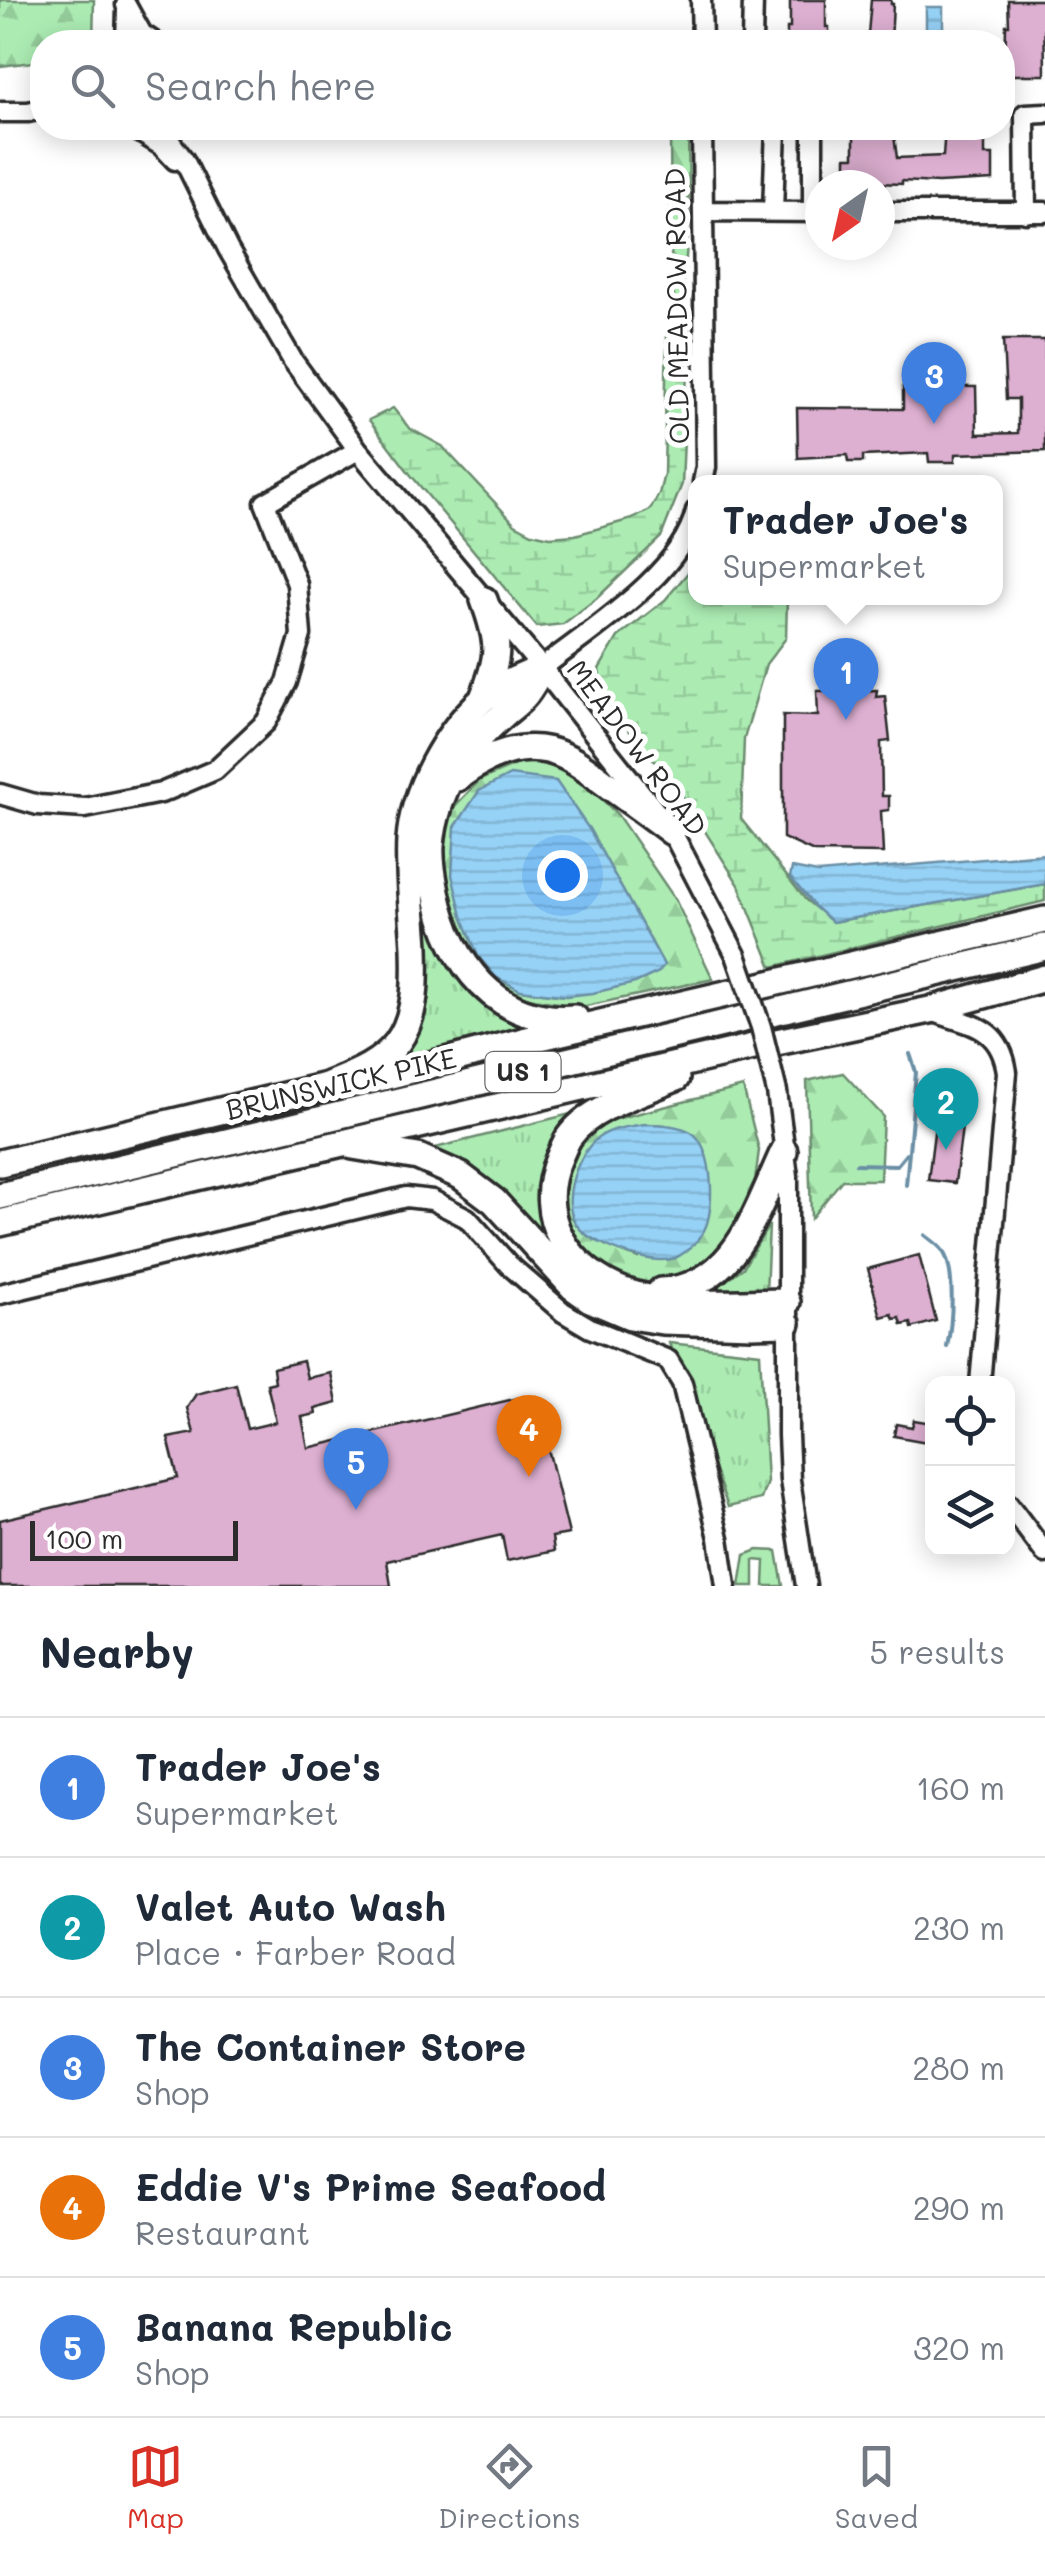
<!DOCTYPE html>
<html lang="en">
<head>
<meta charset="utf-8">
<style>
	:root { --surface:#fff; --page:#f2f2f3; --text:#1f2937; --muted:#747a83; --line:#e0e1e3; --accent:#d93025 }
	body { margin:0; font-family:Mali,sans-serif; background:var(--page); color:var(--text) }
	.controls { position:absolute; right:30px; bottom:30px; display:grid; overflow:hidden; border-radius:20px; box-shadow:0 5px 25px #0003 }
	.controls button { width:90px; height:90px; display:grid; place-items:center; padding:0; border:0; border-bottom:2px solid var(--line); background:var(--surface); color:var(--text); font:50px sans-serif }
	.compass { position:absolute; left:805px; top:170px; width:90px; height:90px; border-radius:50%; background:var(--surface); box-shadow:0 5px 25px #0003; rotate:214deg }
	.scale { position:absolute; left:30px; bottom:25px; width:208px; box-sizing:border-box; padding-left:10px; border:5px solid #2b2b2b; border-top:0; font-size:28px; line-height:35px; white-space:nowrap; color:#2b2b2b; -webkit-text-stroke:8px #fff; paint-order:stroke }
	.you { position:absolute; left:562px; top:875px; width:35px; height:35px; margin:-25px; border:8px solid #fff; border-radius:50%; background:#1a73e8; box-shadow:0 0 0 15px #1a73e833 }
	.badge { display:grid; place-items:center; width:65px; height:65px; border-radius:50%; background:var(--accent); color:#fff; font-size:32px; font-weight:700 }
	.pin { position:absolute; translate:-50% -82px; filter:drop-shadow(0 2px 5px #0008) }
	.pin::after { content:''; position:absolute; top:52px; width:35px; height:30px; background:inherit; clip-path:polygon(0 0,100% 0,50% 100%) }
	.popup { position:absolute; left:688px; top:475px; width:315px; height:130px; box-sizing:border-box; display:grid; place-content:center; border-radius:20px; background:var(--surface); filter:drop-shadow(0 2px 8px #0005); font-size:32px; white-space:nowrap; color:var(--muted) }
	.popup b { font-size:38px; color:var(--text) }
	.popup::after { content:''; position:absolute; left:50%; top:100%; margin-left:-20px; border:20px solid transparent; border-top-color:var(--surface) }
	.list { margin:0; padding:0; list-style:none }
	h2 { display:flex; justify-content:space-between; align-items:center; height:130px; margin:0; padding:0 40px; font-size:42px }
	h2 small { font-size:32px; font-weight:400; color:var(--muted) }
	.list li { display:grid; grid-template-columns:65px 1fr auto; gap:30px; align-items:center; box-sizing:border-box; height:140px; padding:0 40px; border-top:2px solid var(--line) }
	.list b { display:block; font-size:38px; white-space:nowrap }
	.list p { margin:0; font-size:32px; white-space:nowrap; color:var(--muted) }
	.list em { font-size:32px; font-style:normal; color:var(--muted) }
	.icon { flex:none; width:55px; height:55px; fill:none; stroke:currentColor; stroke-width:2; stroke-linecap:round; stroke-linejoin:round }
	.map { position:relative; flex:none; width:1045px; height:1586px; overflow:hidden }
	.search { position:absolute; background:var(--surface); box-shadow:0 5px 25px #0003; left:30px; right:30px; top:30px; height:110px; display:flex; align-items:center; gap:25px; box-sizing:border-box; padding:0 35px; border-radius:40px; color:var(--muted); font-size:38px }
	.sheet { height:830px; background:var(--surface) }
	nav { display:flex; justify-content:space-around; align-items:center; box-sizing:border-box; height:140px; border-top:2px solid var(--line); background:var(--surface); font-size:28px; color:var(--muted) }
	nav a { display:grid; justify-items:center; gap:5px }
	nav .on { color:var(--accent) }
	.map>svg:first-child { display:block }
	.grass { fill:url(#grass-tufts); stroke:#6c8c6f; stroke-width:2.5 }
	.forest { fill:url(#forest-firs); stroke:#6c8c6f; stroke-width:2.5; fill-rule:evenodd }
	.wetland { fill:url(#wetland-marsh); stroke:#6c8c6f; stroke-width:2.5 }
	.water { fill:url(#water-rules); stroke:#6b8fa5; stroke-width:2.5 }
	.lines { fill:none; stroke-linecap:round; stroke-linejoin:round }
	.stream { stroke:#6b8fa5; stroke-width:4 }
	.building { fill:#ddafd1; stroke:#2b2b2b; stroke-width:2.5 }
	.minor-casing { stroke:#2b2b2b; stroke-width:25 }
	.highway-casing { stroke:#2b2b2b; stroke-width:32 }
	.minor { stroke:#fff; stroke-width:18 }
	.highway { stroke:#fff; stroke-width:25 }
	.minor-bridge-casing { stroke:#2b2b2b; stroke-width:25; stroke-linecap:butt }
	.minor-bridge { stroke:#fff; stroke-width:18 }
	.labels { text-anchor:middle; stroke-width:10; stroke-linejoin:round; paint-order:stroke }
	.shield { fill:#fff; stroke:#6b6b6b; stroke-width:2.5 }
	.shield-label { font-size:25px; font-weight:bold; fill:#2b2b2b }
	.street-label { font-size:28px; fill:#2b2b2b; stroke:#fff }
</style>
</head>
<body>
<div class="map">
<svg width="1045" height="1586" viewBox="0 0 1045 1586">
	<defs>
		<pattern id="grass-tufts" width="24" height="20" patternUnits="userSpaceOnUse" patternTransform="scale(2.5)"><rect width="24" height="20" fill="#acecb3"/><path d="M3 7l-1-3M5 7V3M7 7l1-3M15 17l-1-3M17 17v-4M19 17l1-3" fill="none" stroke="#94cb9a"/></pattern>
		<pattern id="forest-firs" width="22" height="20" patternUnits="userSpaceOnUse" patternTransform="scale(2.5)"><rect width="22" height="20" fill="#acecb3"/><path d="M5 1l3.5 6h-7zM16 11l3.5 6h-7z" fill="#94cb9a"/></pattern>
		<pattern id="wetland-marsh" width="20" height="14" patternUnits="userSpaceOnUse" patternTransform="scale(2.5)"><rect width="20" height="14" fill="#acecb3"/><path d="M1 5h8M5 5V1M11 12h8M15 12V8" fill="none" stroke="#94cb9a"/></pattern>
		<pattern id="water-rules" width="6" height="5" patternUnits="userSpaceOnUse" patternTransform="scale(2.5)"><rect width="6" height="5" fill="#96d1f6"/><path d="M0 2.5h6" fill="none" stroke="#81b4d3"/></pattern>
	</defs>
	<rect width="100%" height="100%" fill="#fff"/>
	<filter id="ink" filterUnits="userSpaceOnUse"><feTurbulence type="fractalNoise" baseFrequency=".01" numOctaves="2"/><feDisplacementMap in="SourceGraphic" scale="20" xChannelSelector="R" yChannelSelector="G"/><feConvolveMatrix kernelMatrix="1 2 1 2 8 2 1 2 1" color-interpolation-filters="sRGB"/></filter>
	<g filter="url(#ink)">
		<path class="grass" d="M 425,915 L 451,963 L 477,997 L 526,1027 L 393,1063 Z
			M 586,1110 L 548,1159 L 538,1202 L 551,1252 L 427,1150 Z
			M 769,1225 L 766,1293 L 707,1294 L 743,1268 Z
			M 669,1343 L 760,1353 L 767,1482 L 761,1499 L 728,1507 Z
			M 758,1550 L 777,1551 L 783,1586 L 764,1586 L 765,1561 L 754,1560 L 754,1586 L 740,1586 L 745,1555 Z"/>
		<path class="forest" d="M 0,0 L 94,0 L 93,42 L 42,42 L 42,61 L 0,66 Z
			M 670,128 L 688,128 C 689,185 690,243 681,300 L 678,304 L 674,299 L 671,252 Z
			M 525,761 L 571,769 L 617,814 L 675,899 L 713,979 L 581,1007 L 516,996 L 478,973 L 445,899 L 443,842 L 454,807 L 480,780 ZM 589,829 L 664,965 L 566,996 L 520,990 Z
			M 843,1073 L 883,1116 L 880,1180 L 842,1180 L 811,1218 L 807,1081 Z
			M 743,1087 L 759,1150 L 753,1197 L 718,1259 L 685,1282 L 634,1289 L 568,1240 L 555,1202 L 565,1156 L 600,1123 ZM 645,1124 L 664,1125 L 638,1258 L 605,1245 L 572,1218 C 569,1174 579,1169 602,1135 Z"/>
		<path class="wetland" d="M 689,325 L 682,484 L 661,537 L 596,599 L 563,624 L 537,627 L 410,474 L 369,420 L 393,408 L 409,428 L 442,446 L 515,524 L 532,533 L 550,537 L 575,535 L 632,519 L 650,510 L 659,494 L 664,474 L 667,332 Z
			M 696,563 L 696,598 L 787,598 L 786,638 L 766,664 L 744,739 L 741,819 L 806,900 L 833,922 L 1045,884 L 1045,901 L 772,967 L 739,885 L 679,790 L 602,698 L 599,669 L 618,637 L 665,600 Z"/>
		<path class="water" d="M 926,7 L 943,7 L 943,38 L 926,38 L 926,34 L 924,34 L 924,30 L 926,29 Z
			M 510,775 L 556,781 L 589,829 L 664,965 L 659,972 L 635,983 L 593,993 L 566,996 L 520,990 L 496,977 L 478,956 L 462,916 L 452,875 L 455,827 L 479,791 Z
			M 1045,854 L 1045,884 L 832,922 L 816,908 L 790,877 L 792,868 L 818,873 Z
			M 646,1124 C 659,1124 678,1125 691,1132 C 713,1146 715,1203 706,1226 C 701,1239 688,1252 675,1258 C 655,1265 619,1252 601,1243 C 590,1238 577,1230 573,1218 C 563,1194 579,1149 601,1136 C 613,1128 632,1126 646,1124 Z"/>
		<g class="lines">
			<path class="stream" d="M 856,1164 L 897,1165 L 906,1154
				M 906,1185 L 916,1072 L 910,1054
				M 925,1235 C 931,1240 938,1244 943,1251 C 956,1272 952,1324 947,1347"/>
		</g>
		<path class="building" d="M 790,0 L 826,0 L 826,27 L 829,27 L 829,42 L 787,42 L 787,28 L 790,28 Z
			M 871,0 L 891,0 L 891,4 L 893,4 L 891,42 L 871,42 L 871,34 L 868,34 Z
			M 1008,0 L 1044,0 L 1045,75 L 1005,75 L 1006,25 L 1009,25 Z
			M 854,128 L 893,128 L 897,158 L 943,156 L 945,128 L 982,128 L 982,136 L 985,136 L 985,155 L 993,155 L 993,180 L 938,183 L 902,181 L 902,184 L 846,182 L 846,157 L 854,157 Z
			M 1003,340 L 1045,340 L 1045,451 L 955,454 L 955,462 L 929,462 L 928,453 L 863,456 L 863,462 L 848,462 L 847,455 L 798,458 L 797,408 L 903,409 L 903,386 L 976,387 L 977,434 L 1018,433 L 1018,399 L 1006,399 Z
			M 877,690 L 876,697 L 885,696 L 890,741 L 881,742 L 882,796 L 889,796 L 889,810 L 881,811 L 883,853 L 814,852 L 783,838 L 783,715 L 818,716 L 817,691 Z
			M 936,1082 L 954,1084 L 950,1117 L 963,1119 L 955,1183 L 928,1180 L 936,1117 L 932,1117 Z
			M 919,1255 L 936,1321 L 912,1328 L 911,1323 L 902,1325 L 900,1318 L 894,1319 L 892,1314 L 881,1317 L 868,1269 Z
			M 303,1361 L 307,1378 L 331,1373 L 337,1403 L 315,1409 L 316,1414 L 302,1417 L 308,1448 L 518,1398 L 520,1412 L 538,1408 L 569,1534 L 552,1537 L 554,1551 L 507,1561 L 502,1535 L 387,1561 L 391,1586 L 0,1586 L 0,1520 L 178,1478 L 168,1438 L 194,1433 L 187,1408 L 196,1394 L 236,1384 L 247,1429 L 276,1422 L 267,1384 L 275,1382 L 273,1368 Z
			M 914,1420 L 932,1423 L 932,1443 L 894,1436 L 896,1424 L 912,1427 Z"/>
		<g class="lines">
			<g class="minor-casing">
				<path id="minor" d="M 701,0 L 702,42
					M 126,5 L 142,34 L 154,42
					M 126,42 L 127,10
					M 752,42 L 753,0
					M 0,112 L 28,112 L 42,109
					M 133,128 L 162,146 L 175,160
					M 160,128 L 184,160 L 228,249 L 293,361 L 358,450 L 542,668 L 672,832 L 736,955
					M 702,128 L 706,467 L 703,482
					M 703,211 L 820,212
					M 773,211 L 776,128
					M 813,212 L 813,128
					M 880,212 L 1045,212
					M 1026,213 L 1025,114 L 1045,113
					M 542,668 C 592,629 681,574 696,511
					M 0,794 L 38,805 L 85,808 L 161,793 L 215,770 L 266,722 L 287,682 L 301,635 L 297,584 L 265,503 L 358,450
					M 931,1011 C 970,1025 1000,1025 1007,1072 L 980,1384
					M 777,1092 L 788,1176 L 788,1435 L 790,1480 L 806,1586
					M 0,1294 L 406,1197 L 432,1200 L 467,1218 L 509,1265 L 563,1312 L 590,1328 L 668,1360 L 682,1383 L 719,1538 L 726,1586
					M 1008,1504 L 1045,1553"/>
			</g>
			<g class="highway-casing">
				<path id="highway" d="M 542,668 C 537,677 532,686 526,694 C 520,702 511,708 503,715 C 487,729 469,747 457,766 C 443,788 433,820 431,846 C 430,861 433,877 436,892 C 450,962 496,1025 575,1018
					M 483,698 C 500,655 500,644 484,600
					M 457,778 C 487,755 526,738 564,756 C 580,763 595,776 609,786 C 630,801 651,816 672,832
					M 676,1078 C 643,1092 590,1107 569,1137 C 565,1143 562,1152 559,1158 C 533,1217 569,1271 626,1292 C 676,1309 735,1302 787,1302
					M 356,1084 L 523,1041 L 1045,920
					M 353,1146 L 418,1157 L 461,1176 L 494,1201 L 573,1287 L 590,1299 L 630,1316 L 662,1321 L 752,1324 L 787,1323
					M 0,1163 L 326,1086 C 352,1075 379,1066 397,1043 C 417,1016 416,979 415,947 C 413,912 408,875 410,840 C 413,791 446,732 482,700 C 498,685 522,677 542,668
					M 0,1196 L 1045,947
					M 0,1223 L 762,1045 L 930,1010 L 1045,978
					M 661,1291 C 736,1288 757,1208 784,1151"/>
			</g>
			<use href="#minor" class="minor"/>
			<use href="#highway" class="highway"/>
			<g class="minor-bridge-casing">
				<path id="minor-bridge" d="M 736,955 L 761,1027 L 777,1092"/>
			</g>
			<use href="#minor-bridge" class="minor-bridge"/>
		</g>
	</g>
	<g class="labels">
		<rect class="shield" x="485.5" y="1052" width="75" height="40" rx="8"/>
		<g class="shield-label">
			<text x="523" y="1081">US 1</text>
		</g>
		<g class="street-label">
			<text transform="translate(677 306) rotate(-91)" y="10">OLD MEADOW ROAD</text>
			<text transform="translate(637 748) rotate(53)" y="10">MEADOW ROAD</text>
			<text transform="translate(341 1084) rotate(-13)" y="10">BRUNSWICK PIKE</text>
		</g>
	</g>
</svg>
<div class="controls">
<button><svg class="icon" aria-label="locate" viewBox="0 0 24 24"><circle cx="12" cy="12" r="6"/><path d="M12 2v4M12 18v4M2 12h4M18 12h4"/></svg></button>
<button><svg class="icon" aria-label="layers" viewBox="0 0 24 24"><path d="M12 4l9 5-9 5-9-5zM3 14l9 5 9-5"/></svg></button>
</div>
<svg class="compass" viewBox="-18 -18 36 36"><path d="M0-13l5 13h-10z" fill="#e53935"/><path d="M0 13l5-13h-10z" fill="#747a83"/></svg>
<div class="scale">100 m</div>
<div class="you"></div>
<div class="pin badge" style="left:846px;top:720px;background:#3f7fe0">1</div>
<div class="popup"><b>Trader Joe's</b>Supermarket</div>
<div class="pin badge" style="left:946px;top:1150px;background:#0f9aa8">2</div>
<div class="pin badge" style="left:934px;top:424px;background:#3f7fe0">3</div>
<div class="pin badge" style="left:529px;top:1477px;background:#e8710a">4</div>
<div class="pin badge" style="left:356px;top:1510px;background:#3f7fe0">5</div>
<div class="search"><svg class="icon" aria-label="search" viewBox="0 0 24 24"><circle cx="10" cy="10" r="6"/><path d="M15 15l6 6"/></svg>Search here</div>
</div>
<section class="sheet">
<h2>Nearby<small>5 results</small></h2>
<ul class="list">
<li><span class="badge" style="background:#3f7fe0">1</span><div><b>Trader Joe's</b><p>Supermarket</p></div><em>160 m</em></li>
<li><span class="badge" style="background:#0f9aa8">2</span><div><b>Valet Auto Wash</b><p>Place · Farber Road</p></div><em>230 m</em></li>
<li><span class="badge" style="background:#3f7fe0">3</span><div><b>The Container Store</b><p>Shop</p></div><em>280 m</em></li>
<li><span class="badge" style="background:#e8710a">4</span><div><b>Eddie V's Prime Seafood</b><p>Restaurant</p></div><em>290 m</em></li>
<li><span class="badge" style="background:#3f7fe0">5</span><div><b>Banana Republic</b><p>Shop</p></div><em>320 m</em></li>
</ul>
</section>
<nav>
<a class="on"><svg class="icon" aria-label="map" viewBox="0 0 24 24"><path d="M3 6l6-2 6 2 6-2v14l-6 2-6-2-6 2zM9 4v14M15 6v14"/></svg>Map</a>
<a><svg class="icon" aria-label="directions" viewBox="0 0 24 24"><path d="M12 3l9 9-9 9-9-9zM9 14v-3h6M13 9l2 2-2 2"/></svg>Directions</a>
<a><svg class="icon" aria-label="saved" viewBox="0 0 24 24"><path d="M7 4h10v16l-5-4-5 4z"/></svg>Saved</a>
</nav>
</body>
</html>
